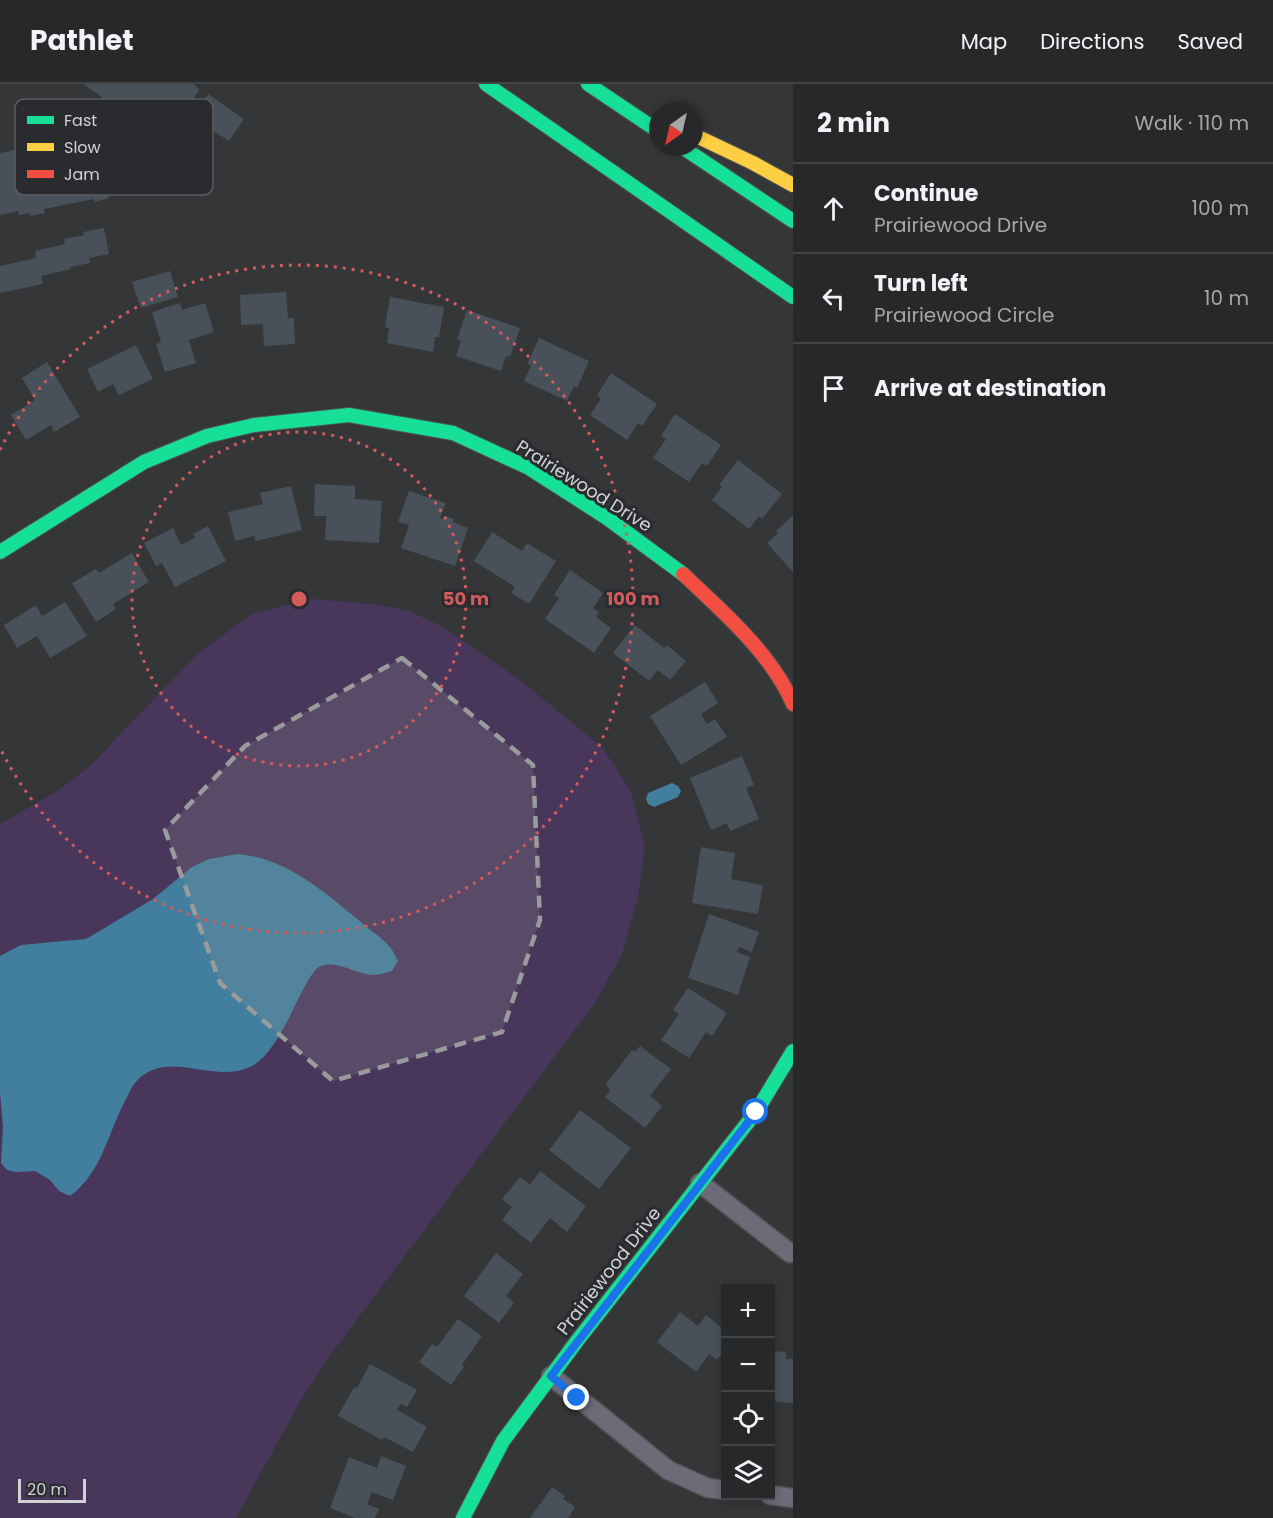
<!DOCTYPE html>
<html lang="en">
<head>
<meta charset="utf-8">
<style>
	:root { --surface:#27282a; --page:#333436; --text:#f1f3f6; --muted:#a4a6a8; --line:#434447 }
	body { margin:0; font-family:Poppins,sans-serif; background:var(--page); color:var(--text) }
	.controls { position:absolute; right:18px; bottom:18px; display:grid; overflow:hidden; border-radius:0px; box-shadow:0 3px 9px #0003 }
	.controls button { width:54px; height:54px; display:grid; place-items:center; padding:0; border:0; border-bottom:2px solid var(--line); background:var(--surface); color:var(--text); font:30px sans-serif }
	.compass { position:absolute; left:649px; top:18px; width:54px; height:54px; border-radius:50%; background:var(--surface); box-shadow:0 3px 9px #0003; rotate:214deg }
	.scale { position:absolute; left:18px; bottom:15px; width:68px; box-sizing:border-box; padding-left:6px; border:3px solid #d1d2d4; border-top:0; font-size:16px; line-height:21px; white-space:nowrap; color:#d1d2d4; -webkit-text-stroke:4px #292b2f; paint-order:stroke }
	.stop { position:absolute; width:18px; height:18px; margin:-14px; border:4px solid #1a73e8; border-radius:50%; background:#fff }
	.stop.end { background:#1a73e8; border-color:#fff; box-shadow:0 2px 6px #0008 }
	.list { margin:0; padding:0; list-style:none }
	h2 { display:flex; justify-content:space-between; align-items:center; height:78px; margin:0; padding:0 24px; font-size:26px }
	h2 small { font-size:20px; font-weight:400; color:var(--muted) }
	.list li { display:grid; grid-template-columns:39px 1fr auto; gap:18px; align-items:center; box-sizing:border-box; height:90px; padding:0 24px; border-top:2px solid var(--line) }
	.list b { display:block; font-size:22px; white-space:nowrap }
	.list p { margin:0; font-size:20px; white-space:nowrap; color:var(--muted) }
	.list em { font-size:20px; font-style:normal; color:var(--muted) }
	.icon { flex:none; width:33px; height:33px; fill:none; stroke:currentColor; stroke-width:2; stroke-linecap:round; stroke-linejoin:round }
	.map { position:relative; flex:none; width:793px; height:1434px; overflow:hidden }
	header { display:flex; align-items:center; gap:36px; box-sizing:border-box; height:84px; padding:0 30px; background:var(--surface); border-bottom:2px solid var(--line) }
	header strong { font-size:28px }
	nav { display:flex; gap:33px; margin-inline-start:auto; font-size:21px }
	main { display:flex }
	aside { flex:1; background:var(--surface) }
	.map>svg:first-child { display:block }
	.green { fill:#49365b }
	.water { fill:#427f9e }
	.building { fill:#485059 }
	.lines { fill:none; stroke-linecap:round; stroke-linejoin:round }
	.street-casing { stroke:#515253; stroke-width:21 }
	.fast-casing { stroke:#515253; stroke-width:16 }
	.slow-casing { stroke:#515253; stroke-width:16 }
	.jam-casing { stroke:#515253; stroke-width:16 }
	.street { stroke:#6c6c78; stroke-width:18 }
	.fast { stroke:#16e098; stroke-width:14 }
	.slow { stroke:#ffcf43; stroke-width:14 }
	.jam { stroke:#f24e42; stroke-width:14 }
	.route { stroke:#1a73e8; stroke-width:8 }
	.marked { fill:#9a9b9d; fill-opacity:0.2; stroke:#9a9b9d; stroke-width:4.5; stroke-dasharray:12 8; stroke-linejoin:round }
	.ring { fill:none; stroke:#d45b5c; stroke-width:3; stroke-dasharray:3 6 }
	.labels { text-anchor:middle; stroke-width:6; stroke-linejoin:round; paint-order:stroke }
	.street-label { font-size:18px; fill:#d1d2d4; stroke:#292b2f }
	.key { fill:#292b2f; stroke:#5b5d61; stroke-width:1.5 }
	.key-label { font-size:16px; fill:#d1d2d4 }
	.centre { fill:#d45b5c; stroke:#292b2f; stroke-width:3 }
	.ring-label { font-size:18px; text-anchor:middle; font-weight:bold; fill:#d45b5c; stroke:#292b2f; stroke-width:6; stroke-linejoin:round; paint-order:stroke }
</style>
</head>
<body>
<header>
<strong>Pathlet</strong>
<nav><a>Map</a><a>Directions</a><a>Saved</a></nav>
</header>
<main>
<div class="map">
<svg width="793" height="1434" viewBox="0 0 793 1434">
	<rect width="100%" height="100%" fill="#343638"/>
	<path class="green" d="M 314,515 L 381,521 L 410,527 L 443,543 L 520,596 L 602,663 L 631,707 L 645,763 L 638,813 L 622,870 L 597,916 L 328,1274 L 301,1316 L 236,1434 L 0,1434 L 0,740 L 56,708 L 90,682 L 198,569 L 254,529 Z"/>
	<path class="water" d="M 672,699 L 678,702 L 681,707 L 678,713 L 654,723 L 648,720 L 646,715 L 648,709 Z
		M 237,770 C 289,774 329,812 368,844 C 383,856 390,859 398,877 L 392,887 C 387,888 380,891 374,891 C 356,891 339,876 321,882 C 303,889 284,965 252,982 C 213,1002 166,962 135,999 C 131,1003 129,1010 126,1015 C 108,1048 102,1089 70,1112 L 59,1107 L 50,1096 L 35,1087 L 16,1088 L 7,1086 L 1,1079 L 3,1043 L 0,1008 L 0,872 L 21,861 L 86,855 L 153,815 L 192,783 L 209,775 Z"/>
	<path class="building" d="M 83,0 L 194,0 L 199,6 L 183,30 L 189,34 L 166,68 L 160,64 L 142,90 L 105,98 L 109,114 L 95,118 L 94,115 L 44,125 L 45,129 L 30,132 L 30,129 L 19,131 L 18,127 L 0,131 L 0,69 L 23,64 L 23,66 L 40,63 L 40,65 L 64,58 L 64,60 L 96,53 L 100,72 L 128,66 L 144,42 L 122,27 L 120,30 L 100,16 L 102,13 Z
		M 208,10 L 244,35 L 229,57 L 192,33 Z
		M 104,144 L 109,170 L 89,174 L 90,179 L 70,183 L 71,185 L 41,192 L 43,200 L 0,209 L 0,182 L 36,174 L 35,167 L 65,160 L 64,155 L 84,151 L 83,148 Z
		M 170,187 L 178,213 L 141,224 L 132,198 Z
		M 286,208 L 288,234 L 294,234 L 295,260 L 264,262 L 263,240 L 241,241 L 240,211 Z
		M 390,213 L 444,223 L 439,253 L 435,253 L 433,268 L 387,259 L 389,244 L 385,243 Z
		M 180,219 L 182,226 L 205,219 L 214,248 L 189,256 L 196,279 L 165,288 L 156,260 L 161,258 L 152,228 Z
		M 467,226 L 520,244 L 510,273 L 506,272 L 501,287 L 456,272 L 461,257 L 457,255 Z
		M 539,254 L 589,277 L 577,304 L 574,302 L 567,317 L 524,297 L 531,282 L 527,280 Z
		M 136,261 L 153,295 L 119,311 L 113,300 L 98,308 L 87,285 Z
		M 47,278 L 80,333 L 54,348 L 51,341 L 26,356 L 11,331 L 35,316 L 22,294 Z
		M 611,289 L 657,320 L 642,342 L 638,339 L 627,356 L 590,331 L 601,315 L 597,311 Z
		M 675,330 L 721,361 L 707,382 L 702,379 L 689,398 L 653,374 L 666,355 L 661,352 Z
		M 738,376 L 782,410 L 762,435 L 759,432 L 749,445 L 712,416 L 722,403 L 719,401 Z
		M 315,400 L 355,402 L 355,415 L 382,417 L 379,459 L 325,456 L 326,432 L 314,432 Z
		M 291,402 L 302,446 L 256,457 L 254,452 L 235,457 L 228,428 L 263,420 L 260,409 Z
		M 409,407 L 446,419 L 440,434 L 445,435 L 446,432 L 454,435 L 453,438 L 468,444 L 455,482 L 401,464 L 409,441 L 398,438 Z
		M 793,431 L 793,488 L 767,459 L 778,449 L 776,447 Z
		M 208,442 L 226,477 L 175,503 L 162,479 L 156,482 L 144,459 L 173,444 L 181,461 L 195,454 L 193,450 Z
		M 492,448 L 522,467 L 527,459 L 556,477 L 529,520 L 511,509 L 515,503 L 474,477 Z
		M 132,469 L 149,498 L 113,520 L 116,525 L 96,538 L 72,499 L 96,485 L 99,489 Z
		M 570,486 L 603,509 L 593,524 L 599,528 L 596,533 L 611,544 L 594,569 L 545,535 L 559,514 L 554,511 Z
		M 65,518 L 87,552 L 50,574 L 37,552 L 17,564 L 4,541 L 36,521 L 42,532 Z
		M 635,541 L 664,564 L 667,561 L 686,577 L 670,596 L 658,586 L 649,597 L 613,569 Z
		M 705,598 L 718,619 L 701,630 L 707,640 L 715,635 L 727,653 L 681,681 L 650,632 Z
		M 742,672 L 754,701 L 746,704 L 759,735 L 730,747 L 727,739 L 711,746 L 690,694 Z
		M 701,763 L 735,769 L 731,795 L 763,801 L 758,830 L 692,819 Z
		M 709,830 L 759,848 L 752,868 L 739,863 L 737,868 L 750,873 L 738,911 L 688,894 Z
		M 688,904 L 727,929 L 712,952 L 706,948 L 689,974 L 661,956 L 679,930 L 673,926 Z
		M 640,962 L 671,985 L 650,1012 L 662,1022 L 645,1044 L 605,1013 L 610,1007 L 606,1000 L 632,966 L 635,968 Z
		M 580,1026 L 631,1064 L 599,1105 L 549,1066 Z
		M 540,1087 L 586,1122 L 567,1148 L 550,1134 L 531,1159 L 502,1136 L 512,1123 L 502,1115 L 520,1093 L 530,1101 Z
		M 496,1169 L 523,1190 L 506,1212 L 514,1219 L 499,1239 L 464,1212 Z
		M 680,1228 L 698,1242 L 706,1231 L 726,1247 L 726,1264 L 717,1276 L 709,1270 L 696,1288 L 657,1258 Z
		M 458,1235 L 482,1252 L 462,1281 L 464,1283 L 451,1301 L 419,1278 L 432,1260 L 437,1263 Z
		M 770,1267 L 786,1268 L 786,1275 L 793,1275 L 793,1319 L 770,1317 Z
		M 370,1280 L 417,1306 L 407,1323 L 401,1320 L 397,1326 L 427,1343 L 413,1368 L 384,1353 L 382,1356 L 338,1332 L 354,1303 L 357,1304 Z
		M 381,1372 L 406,1382 L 393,1416 L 372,1408 L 367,1420 L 379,1425 L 375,1434 L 355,1434 L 330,1424 L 349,1373 L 377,1384 Z
		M 552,1403 L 565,1412 L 563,1415 L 575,1423 L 568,1434 L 530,1434 Z"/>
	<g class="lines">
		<g class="street-casing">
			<path id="street" d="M 700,1099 L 790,1169
				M 551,1292 L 668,1386 L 708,1404 L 726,1406
				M 770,1411 L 793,1414"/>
		</g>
		<g class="fast-casing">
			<path id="fast" d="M 486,0 L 793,213
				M 588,0 L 658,47
				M 682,63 L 793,137
				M 0,468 L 144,378 L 207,352 L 254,341 L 349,331 L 453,349 L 529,384 L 607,434 L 683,490
				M 463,1434 L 503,1357 L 577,1257 L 756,1028 L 793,967"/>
		</g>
		<g class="slow-casing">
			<path id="slow" d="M 694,51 L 753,79 L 793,101"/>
		</g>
		<g class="jam-casing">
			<path id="jam" d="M 683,490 C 722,527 772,570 793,620"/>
		</g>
		<use href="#street" class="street"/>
		<use href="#fast" class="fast"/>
		<use href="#slow" class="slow"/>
		<use href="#jam" class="jam"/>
	</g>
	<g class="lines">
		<path class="route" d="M 577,1314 L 551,1292 L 756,1028"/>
	</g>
	<path class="marked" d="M 402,574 L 533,681 L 540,836 L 502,948 L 333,997 L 220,899 L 165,746 L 245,662 Z"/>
	<g class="ring">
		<circle cx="299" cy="515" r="167"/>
		<path d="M0 366A334 334 0 1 1 0 664"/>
	</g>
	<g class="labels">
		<g class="street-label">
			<text transform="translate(584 402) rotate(32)" y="6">Prairiewood Drive</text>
			<text transform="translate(609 1187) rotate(-52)" y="6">Prairiewood Drive</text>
		</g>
	</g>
	<rect x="15" y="15" width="198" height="96" rx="9" class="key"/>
	<rect x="27" y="32" width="27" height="8" fill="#16e098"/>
	<rect x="27" y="59" width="27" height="8" fill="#ffcf43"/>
	<rect x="27" y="86" width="27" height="8" fill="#f24e42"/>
	<g class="key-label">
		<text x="64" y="42">Fast</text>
		<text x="64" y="69">Slow</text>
		<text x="64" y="96">Jam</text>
	</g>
	<circle cx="299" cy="515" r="9" class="centre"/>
	<g class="ring-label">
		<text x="466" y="521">50 m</text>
		<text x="633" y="521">100 m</text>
	</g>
</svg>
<div class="controls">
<button>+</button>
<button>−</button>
<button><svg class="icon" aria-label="locate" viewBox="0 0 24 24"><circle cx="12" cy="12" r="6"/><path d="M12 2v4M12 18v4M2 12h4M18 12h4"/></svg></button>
<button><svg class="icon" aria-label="layers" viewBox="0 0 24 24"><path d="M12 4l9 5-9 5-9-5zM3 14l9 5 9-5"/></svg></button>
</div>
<svg class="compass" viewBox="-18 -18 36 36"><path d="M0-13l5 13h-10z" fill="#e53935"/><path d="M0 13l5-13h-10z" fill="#a4a6a8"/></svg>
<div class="scale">20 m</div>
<div class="stop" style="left:756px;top:1028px"></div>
<div class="stop end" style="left:577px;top:1314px"></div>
</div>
<aside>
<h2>2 min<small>Walk · 110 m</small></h2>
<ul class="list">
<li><svg class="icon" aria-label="ahead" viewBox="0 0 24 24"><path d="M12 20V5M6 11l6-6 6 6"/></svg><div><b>Continue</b><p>Prairiewood Drive</p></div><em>100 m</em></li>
<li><svg class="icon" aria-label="left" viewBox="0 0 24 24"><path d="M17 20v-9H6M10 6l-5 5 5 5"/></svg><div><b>Turn left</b><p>Prairiewood Circle</p></div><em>10 m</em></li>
<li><svg class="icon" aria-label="arrive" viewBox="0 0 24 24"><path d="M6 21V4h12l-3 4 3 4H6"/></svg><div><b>Arrive at destination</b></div></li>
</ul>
</aside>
</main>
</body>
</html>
